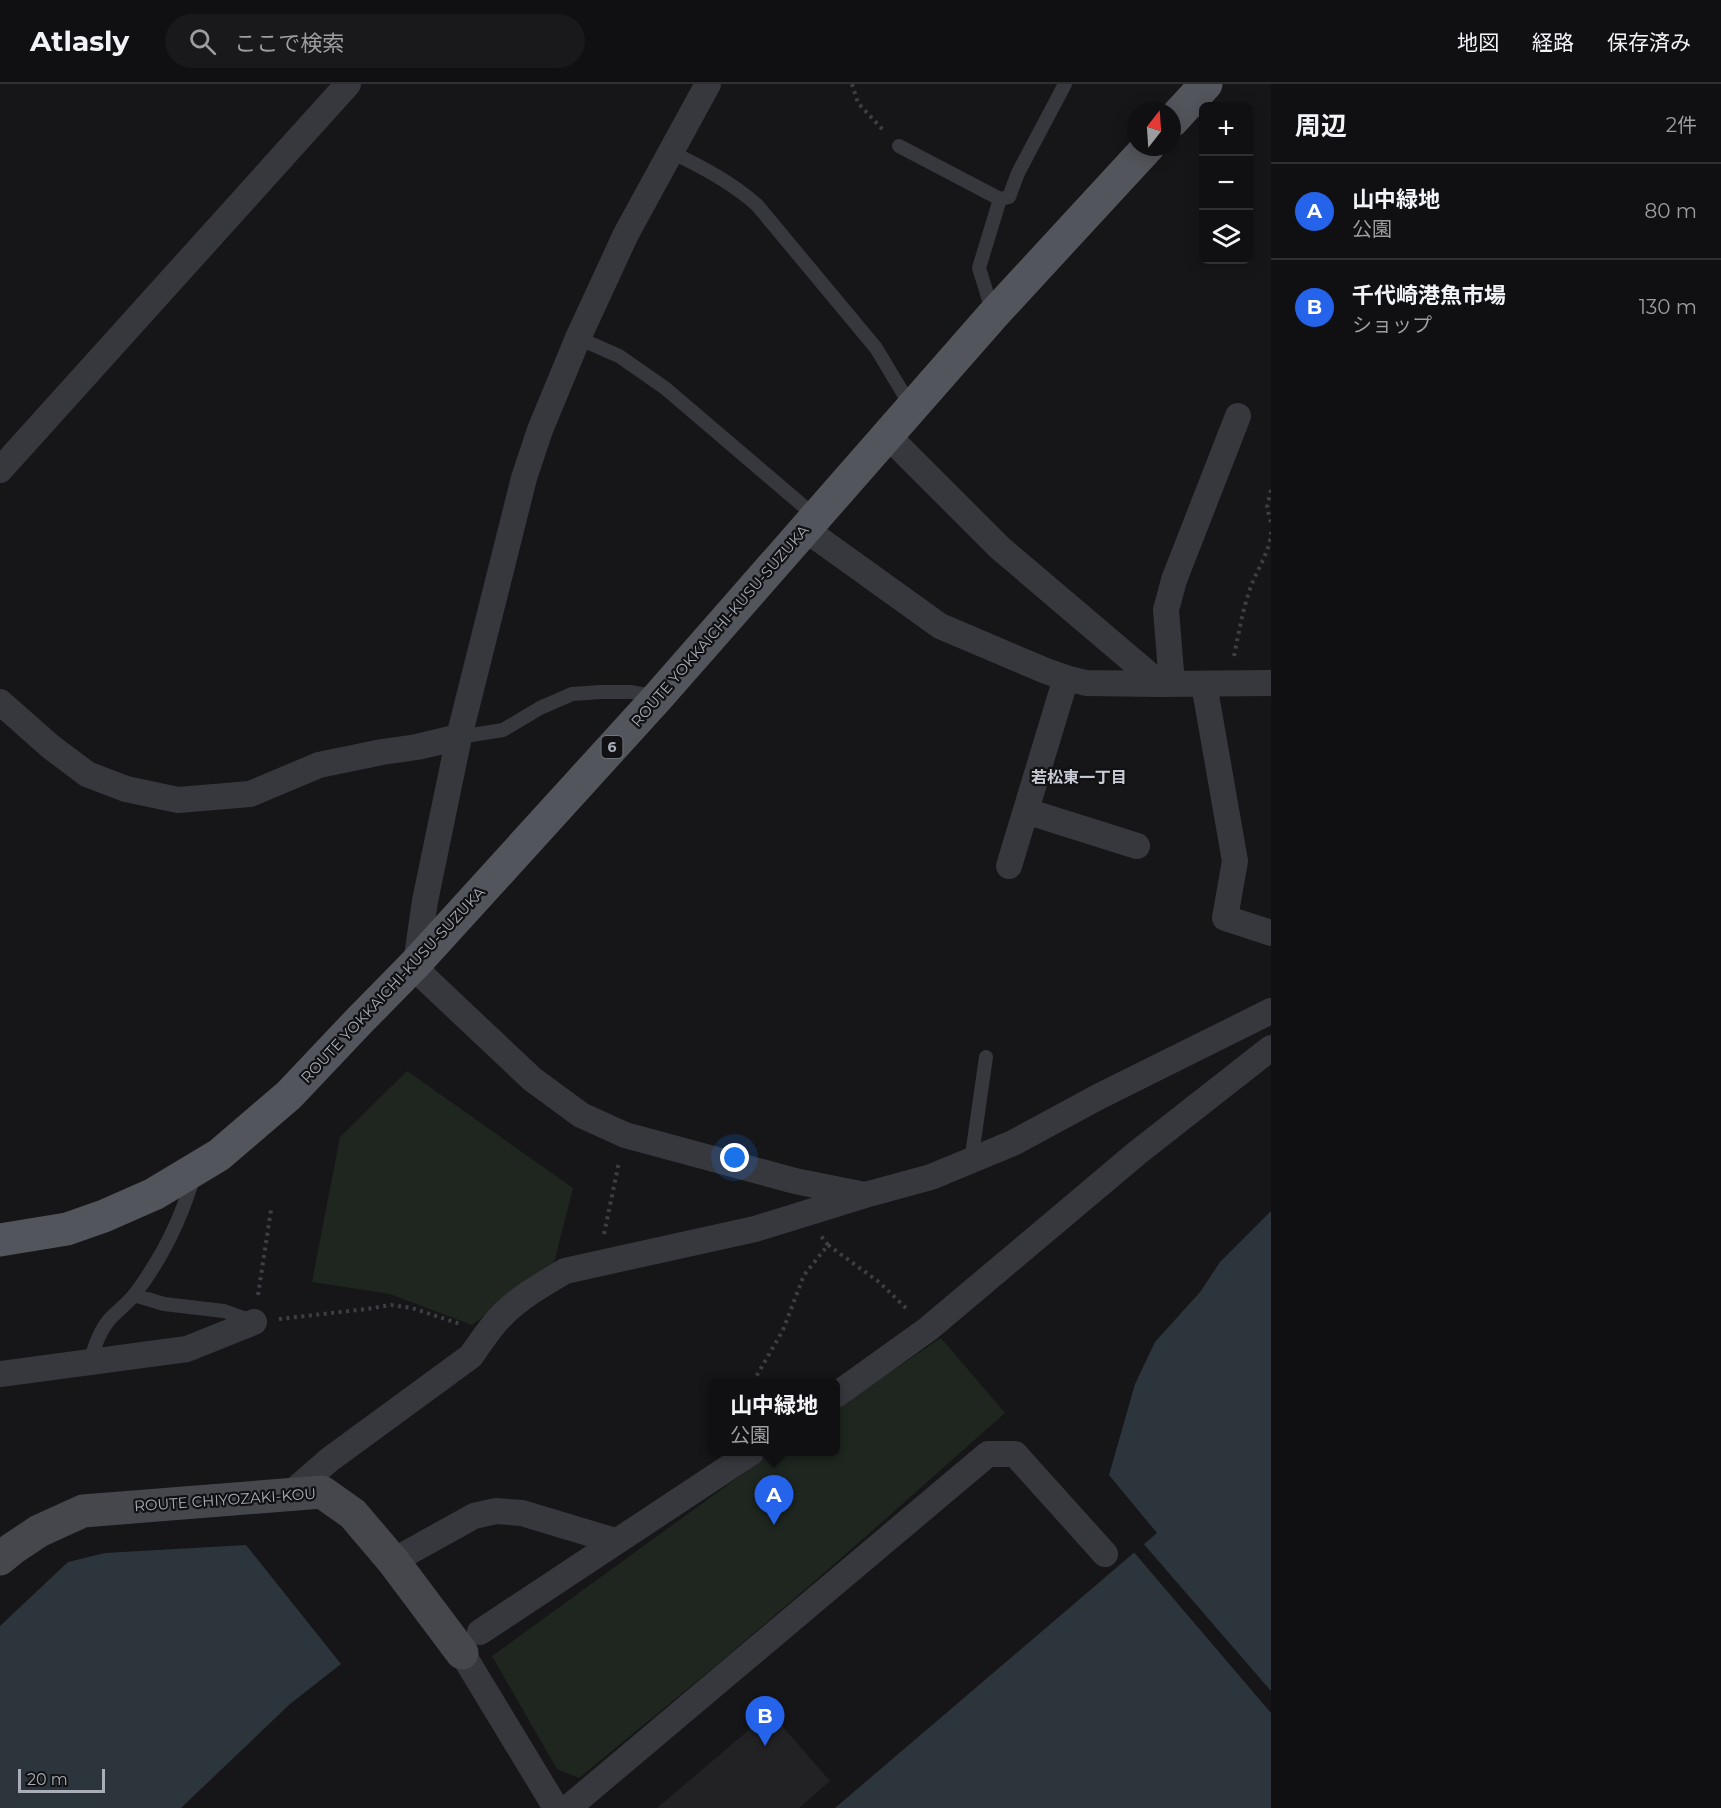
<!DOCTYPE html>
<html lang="ja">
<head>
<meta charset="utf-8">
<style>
	:root { --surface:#101012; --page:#19191b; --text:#f1f3f6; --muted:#9c9d9f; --line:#303032; --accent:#2563eb }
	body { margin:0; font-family:Montserrat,"Noto Sans JP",sans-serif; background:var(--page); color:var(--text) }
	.controls { position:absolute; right:18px; top:18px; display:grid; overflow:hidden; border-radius:9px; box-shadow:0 3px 15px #0003 }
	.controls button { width:54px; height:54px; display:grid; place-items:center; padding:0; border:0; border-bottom:2px solid var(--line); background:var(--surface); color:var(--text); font:30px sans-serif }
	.compass { position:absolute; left:1127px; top:18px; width:54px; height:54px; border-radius:50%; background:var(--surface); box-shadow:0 3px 15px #0003; rotate:17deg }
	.scale { position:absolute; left:18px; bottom:15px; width:87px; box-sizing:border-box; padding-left:6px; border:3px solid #a8adb8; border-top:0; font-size:16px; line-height:21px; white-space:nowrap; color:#a8adb8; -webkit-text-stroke:4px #111113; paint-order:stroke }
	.you { position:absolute; left:735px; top:1074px; width:21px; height:21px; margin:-15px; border:4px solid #fff; border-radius:50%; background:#1a73e8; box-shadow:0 0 0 9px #1a73e833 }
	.badge { display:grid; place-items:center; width:39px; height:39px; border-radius:50%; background:var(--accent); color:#fff; font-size:20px; font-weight:700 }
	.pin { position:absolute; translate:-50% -50px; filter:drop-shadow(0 2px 3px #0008) }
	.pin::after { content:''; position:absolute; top:32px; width:21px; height:18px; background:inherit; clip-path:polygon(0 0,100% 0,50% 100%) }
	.popup { position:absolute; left:708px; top:1294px; width:132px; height:78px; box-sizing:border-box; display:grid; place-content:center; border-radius:9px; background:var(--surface); filter:drop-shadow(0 2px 4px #0005); font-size:20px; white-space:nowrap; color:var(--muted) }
	.popup b { font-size:22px; color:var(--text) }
	.popup::after { content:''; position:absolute; left:50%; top:100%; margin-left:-12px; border:12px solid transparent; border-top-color:var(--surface) }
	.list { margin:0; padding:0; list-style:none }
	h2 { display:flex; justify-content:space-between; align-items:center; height:78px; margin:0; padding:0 24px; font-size:26px }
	h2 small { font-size:20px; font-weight:400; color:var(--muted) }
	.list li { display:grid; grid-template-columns:39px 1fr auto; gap:18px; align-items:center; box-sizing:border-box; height:96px; padding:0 24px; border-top:2px solid var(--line) }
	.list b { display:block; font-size:22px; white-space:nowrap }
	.list p { margin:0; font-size:20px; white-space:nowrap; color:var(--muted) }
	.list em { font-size:20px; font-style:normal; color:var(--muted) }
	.icon { flex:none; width:33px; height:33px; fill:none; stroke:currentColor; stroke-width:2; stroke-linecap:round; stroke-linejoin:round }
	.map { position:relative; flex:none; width:1271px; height:1724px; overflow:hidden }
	header { display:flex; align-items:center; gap:36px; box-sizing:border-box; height:84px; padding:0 30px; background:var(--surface); border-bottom:2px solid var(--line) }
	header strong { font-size:28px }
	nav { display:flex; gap:33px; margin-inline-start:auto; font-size:21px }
	.search { width:420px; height:54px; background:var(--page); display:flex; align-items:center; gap:15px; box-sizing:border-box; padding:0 21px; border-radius:33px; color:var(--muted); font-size:22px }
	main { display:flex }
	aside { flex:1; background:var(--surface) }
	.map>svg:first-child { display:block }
	.built { fill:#222225 }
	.green { fill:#1e261f }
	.water { fill:#2c353c }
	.pier { fill:#161618 }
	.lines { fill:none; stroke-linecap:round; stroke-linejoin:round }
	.path { stroke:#3d3f44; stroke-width:4; stroke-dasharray:3 4.5; stroke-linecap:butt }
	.lane { stroke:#37383d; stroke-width:14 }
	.street { stroke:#37383d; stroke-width:26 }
	.secondary { stroke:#45474d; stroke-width:33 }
	.primary { stroke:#53555c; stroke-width:33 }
	.labels { text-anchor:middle; stroke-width:4.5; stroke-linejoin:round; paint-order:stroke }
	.shield { fill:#111113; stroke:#7b7e86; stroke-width:1.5 }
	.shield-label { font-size:14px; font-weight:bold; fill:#a8adb8 }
	.street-label { font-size:15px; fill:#a8adb8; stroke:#111113 }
	.neighbourhood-label { font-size:16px; font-weight:bold; fill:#c9ccd4; stroke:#111113 }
</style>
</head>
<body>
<header>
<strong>Atlasly</strong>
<div class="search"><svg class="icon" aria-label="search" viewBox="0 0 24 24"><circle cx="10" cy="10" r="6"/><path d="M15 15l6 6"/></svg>ここで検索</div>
<nav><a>地図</a><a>経路</a><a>保存済み</a></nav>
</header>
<main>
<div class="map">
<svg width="1271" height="1724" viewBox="0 0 1271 1724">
	<rect width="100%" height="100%" fill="#161618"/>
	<path class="built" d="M 770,1628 L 830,1697 L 799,1724 L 657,1724 Z"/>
	<path class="green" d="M 407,987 L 573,1104 L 554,1179 L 472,1241 L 390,1210 L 312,1198 L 340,1053 Z
		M 941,1254 L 1005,1329 L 838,1477 L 719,1579 L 579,1694 L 557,1685 L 492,1572 L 773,1368 L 836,1368 L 836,1324 Z"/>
	<path class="water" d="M 1271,1127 L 1271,1724 L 835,1724 L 1157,1449 L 1109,1391 L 1135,1300 L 1155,1258 L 1201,1207 L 1220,1178 Z
		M 246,1461 L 341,1580 L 290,1620 L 181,1724 L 0,1724 L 0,1542 L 68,1478 L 105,1469 Z"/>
	<path class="pier" d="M 1142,1458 L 1271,1607 L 1271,1629 L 1132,1466 Z"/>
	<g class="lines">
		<path class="path" d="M 852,0 L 858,19 L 885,48
			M 1271,406 L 1267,423 L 1271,439
			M 1234,572 C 1239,548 1243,524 1251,502 C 1258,484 1270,467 1271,448
			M 604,1150 L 619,1078
			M 828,1161 L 879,1198 L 909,1227
			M 258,1211 L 271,1126
			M 279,1235 L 367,1225 L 391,1221 L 412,1224 L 460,1240
			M 753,1298 L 783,1246 L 804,1191 L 828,1161 L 821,1152"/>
		<path class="lane" d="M 899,62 L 1000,115 L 979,184 L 993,229
			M 671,68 C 702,83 731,98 757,121 L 876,264 L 912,324
			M 1000,115 L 1009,113 L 1018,89 L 1065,0
			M 578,254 L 619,272 L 665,304 L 815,432
			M 459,653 L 503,646 L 540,624 L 572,610 L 601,608 L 632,608 L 657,613
			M 971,1078 L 986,973
			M 134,1211 L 164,1220 L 224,1227 L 252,1237
			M 90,1277 C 95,1262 99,1248 109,1236 C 117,1227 128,1219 135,1210 C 162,1174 182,1133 194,1091"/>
		<path class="street" d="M 708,0 L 626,150 L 578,254 L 540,346 L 524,394 L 459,653 L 425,817 L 416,879 L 425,894 L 532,995 L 581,1031 L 625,1051 L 795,1097 L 865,1111
			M 888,352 L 1000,464 L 1160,600
			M 0,386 L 348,0
			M 805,445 L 940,542 L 1046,587 L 1066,594 L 1086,599 L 1160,600 L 1271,599
			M 1172,600 L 1166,526 L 1174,496 L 1238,332
			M 1204,600 L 1235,777 L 1225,834 L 1271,849
			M 0,618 L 51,663 L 87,690 L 126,705 L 178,716 L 250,710 L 319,681 L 382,668 L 417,663 L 459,653
			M 1026,727 L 1137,762
			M 1009,782 L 1066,594
			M 0,1290 L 187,1265 L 254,1238
			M 836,1311 L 928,1245 L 1137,1069 L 1271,964
			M 289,1411 L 329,1376 L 471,1272 C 484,1253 498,1232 517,1218 C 532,1206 549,1197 565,1187 L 755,1145 L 865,1111 L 931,1093 L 1013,1059 L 1098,1013 L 1271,927
			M 393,1477 L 474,1432 L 496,1427 L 522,1429 L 615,1457
			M 480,1548 L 752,1368
			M 462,1569 L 556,1724
			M 568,1724 L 988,1370 L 1015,1370 L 1105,1470"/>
		<path class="secondary" d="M 0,1475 L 12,1465 L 39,1447 L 83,1427 L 322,1408 L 353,1430 L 393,1477 L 462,1569"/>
		<path class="primary" d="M 1172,37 L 1206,0
			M 0,1156 L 67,1145 L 104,1132 L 154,1110 L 219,1071 L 289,1011 L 360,936 L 416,879 L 658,613 L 993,231 L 1148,63"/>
	</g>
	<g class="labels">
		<rect class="shield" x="601.5" y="652" width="21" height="22" rx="4.5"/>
		<g class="shield-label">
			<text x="612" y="668">6</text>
		</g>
		<g class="street-label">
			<text transform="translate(720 542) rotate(-49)" y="5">ROUTE YOKKAICHI-KUSU-SUZUKA</text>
			<text transform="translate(393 901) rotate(-47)" y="5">ROUTE YOKKAICHI-KUSU-SUZUKA</text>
			<text transform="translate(225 1416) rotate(-4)" y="5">ROUTE CHIYOZAKI-KOU</text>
		</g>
		<g class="neighbourhood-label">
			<text x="1079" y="699">若松東一丁目</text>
		</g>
	</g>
</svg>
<div class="controls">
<button>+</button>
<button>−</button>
<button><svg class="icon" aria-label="layers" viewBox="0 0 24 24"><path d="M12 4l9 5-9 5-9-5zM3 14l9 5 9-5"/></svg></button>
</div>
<svg class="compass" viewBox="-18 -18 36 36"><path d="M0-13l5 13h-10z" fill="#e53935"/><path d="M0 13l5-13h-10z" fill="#9c9d9f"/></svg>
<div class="scale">20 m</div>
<div class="you"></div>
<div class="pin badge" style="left:774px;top:1441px">A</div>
<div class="popup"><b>山中緑地</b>公園</div>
<div class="pin badge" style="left:765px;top:1662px">B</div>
</div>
<aside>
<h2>周辺<small>2件</small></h2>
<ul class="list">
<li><span class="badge">A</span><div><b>山中緑地</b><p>公園</p></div><em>80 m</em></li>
<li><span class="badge">B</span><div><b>千代崎港魚市場</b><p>ショップ</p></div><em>130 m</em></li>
</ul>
</aside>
</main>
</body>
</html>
